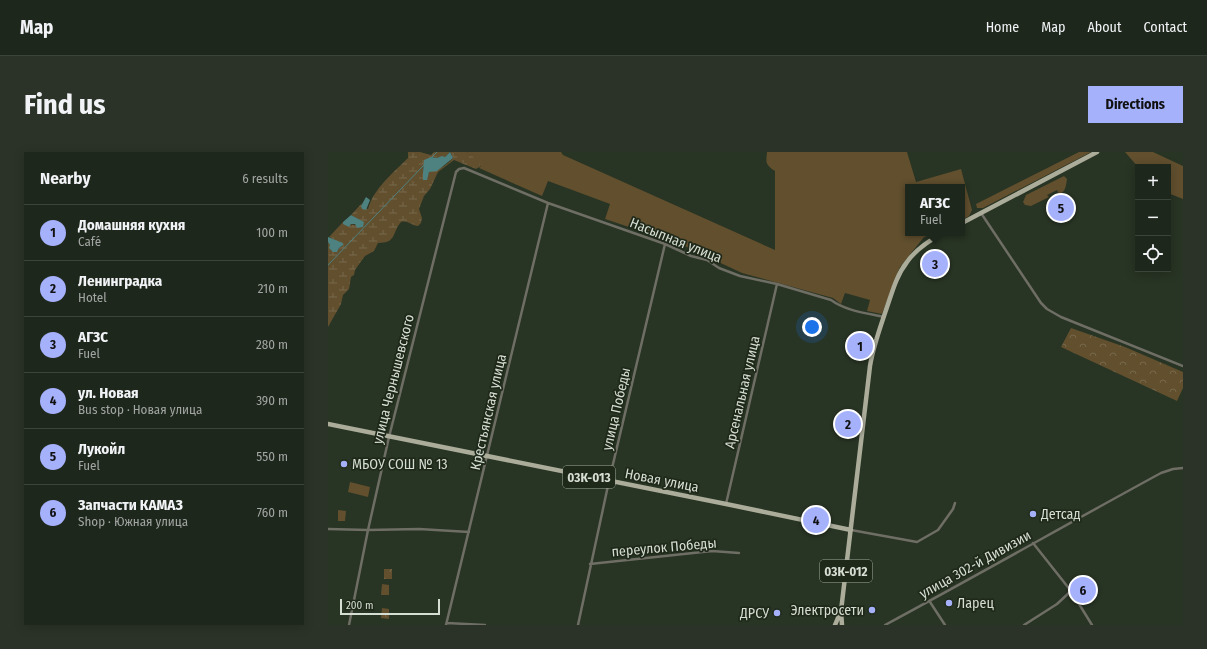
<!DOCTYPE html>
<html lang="en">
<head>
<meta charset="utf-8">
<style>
	:root { --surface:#1e271b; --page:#2b3328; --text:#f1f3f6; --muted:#a1a5a3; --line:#3c443a; --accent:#a6b1fc }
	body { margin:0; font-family:"Fira Sans Condensed",sans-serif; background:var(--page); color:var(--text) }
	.controls { position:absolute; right:12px; top:12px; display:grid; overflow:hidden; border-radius:0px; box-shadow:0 2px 10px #0003 }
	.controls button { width:36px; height:36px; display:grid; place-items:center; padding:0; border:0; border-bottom:1px solid var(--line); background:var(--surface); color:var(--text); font:20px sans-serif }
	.scale { position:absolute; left:12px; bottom:10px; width:100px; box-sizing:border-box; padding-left:4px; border:2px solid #d6ddd3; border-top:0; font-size:11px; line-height:14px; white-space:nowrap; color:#d6ddd3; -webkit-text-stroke:3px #1f291a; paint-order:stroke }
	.you { position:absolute; left:484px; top:175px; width:14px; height:14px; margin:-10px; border:3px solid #fff; border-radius:50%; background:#1a73e8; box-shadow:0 0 0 6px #1a73e833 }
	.badge { display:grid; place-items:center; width:26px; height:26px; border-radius:50%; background:var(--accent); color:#111; font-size:13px; font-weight:700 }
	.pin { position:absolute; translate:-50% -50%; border:2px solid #fff; box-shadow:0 1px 4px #0006 }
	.popup { position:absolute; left:577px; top:32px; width:60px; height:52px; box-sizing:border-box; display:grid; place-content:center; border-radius:0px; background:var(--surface); filter:drop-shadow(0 1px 3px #0005); font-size:13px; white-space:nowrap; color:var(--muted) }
	.popup b { font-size:15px; color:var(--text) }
	.popup::after { content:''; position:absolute; left:50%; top:100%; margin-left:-8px; border:8px solid transparent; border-top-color:var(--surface) }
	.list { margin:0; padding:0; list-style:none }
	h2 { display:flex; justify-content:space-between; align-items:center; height:52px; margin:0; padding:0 16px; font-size:17px }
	h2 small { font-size:13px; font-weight:400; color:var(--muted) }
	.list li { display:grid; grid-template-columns:26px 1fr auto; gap:12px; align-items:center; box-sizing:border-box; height:56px; padding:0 16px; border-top:1px solid var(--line) }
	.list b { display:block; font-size:15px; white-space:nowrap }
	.list p { margin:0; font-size:13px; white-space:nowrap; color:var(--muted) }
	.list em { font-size:13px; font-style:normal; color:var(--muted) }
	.icon { flex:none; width:22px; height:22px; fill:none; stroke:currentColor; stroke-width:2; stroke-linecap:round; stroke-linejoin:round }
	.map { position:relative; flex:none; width:855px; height:473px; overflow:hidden; border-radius:0px }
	header { display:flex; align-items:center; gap:24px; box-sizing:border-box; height:56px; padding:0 20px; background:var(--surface); border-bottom:1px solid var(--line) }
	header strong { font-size:19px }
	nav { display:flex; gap:22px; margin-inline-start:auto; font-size:14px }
	.intro { display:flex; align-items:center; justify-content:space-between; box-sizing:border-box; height:96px; padding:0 24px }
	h1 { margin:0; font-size:28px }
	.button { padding:10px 18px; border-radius:0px; background:var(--accent); color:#111; font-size:14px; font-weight:700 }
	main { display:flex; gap:24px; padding:0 24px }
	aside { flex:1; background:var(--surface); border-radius:0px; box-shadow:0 2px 10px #0003 }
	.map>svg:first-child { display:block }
	.green { fill:#614f2e }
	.forest { fill:url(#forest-crowns) }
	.wetland { fill:url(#wetland-marsh); fill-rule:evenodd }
	.water { fill:#4e8280 }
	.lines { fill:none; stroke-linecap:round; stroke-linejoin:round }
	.stream { stroke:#4e8280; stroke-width:1 }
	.minor { stroke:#6e6e65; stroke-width:2.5 }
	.primary { stroke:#abac99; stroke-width:4.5 }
	.poi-dot { fill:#a6b1fc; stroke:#1f291a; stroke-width:1.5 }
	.labels { text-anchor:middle; stroke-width:3.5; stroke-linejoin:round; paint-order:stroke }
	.shield { fill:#1f291a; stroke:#9fa79c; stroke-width:1 }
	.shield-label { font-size:13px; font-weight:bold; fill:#d6ddd3 }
	.street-label { font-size:14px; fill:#d6ddd3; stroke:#1f291a }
	.poi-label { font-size:14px; fill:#d6ddd3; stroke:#1f291a; text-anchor:start }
</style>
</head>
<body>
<header>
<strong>Map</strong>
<nav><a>Home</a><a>Map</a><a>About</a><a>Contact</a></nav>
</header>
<div class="intro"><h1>Find us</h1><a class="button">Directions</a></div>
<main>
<aside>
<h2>Nearby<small>6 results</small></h2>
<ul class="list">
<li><span class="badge">1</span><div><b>Домашняя кухня</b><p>Café</p></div><em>100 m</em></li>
<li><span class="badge">2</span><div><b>Ленинградка</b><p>Hotel</p></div><em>210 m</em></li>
<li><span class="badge">3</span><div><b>АГЗС</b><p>Fuel</p></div><em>280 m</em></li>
<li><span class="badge">4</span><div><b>ул. Новая</b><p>Bus stop · Новая улица</p></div><em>390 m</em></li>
<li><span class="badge">5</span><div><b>Лукойл</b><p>Fuel</p></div><em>550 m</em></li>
<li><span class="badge">6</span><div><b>Запчасти КАМАЗ</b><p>Shop · Южная улица</p></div><em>760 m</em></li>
</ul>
</aside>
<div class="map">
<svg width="855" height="473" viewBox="0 0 855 473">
	<defs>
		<pattern id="forest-crowns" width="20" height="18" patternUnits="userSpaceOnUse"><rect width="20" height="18" fill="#614f2e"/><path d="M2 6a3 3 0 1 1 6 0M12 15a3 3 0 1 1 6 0" fill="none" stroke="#77684b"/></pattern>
		<pattern id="wetland-marsh" width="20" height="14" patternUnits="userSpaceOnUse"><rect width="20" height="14" fill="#614f2e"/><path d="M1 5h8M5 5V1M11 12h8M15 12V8" fill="none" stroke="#77684b"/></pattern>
	</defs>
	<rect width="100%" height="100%" fill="#283424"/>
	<path class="green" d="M 139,0 L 233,0 L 235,3 L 447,98 L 447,19 C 437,12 438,11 439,0 L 579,0 L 588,30 L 633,17 L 644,58 L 641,64 L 634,68 L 634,35 L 580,35 L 580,81 L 610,81 L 596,85 L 572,115 L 569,122 L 554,162 L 539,159 L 542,148 L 517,141 L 513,152 L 505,146 L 414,121 L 352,92 L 277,67 L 282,52 L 220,29 L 214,44 L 151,16 L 153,14 Z
		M 751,0 L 763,0 L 655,56 L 649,56 L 648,52 Z
		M 797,0 L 825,0 L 855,14 L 855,47 L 840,41 L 840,15 L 810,15 Z
		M 736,24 L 739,27 C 738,33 738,40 731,42 L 729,38 L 719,43 L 721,45 L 703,54 L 697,53 L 695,50 L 698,43 Z
		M 22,330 L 42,335 L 40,345 L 20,340 Z"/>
	<path class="forest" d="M 743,176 L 797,195 L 855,220 L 855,236 L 849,249 L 733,195 Z
		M 10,358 L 18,359 L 17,369 L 10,369 Z
		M 56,417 L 64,417 L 64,427 L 56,427 Z
		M 54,432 L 61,433 L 61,443 L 53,443 Z
		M 54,456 L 61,457 L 61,467 L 53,466 Z"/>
	<path class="wetland" d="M 80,0 L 92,0 L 103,3 L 106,0 L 139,0 L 150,9 L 153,14 L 148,17 L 126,8 L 110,20 L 102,37 L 96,44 L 91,57 L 94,66 L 93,71 L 90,74 C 84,74 80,68 73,70 C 64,80 69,91 50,91 L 46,99 L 37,104 L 34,108 L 27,118 L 26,123 L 23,125 L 21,137 L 15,143 L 13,152 L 0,175 L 0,90 L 2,93 L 10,98 L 11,96 L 15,93 L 1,85 L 15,70 L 15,72 L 29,73 L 35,70 L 23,63 L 34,51 L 33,54 L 40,57 C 46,36 65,21 80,6 ZM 122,0 L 125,6 C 118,14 111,17 101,20 L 99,25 L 95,25 L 95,16 L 103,5 L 110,6 L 117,5 Z"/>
	<path class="water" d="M 122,0 L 125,6 L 109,19 L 101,20 L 99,28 L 95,28 L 95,20 L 96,8 L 103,5 L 109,6 L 114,4 L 117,5 Z
		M 38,45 L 42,48 L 38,58 L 34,57 L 33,54 Z
		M 23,63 L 36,70 L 35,75 L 29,76 L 27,72 L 23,72 L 21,75 L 15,72 L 15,70 Z
		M 0,85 L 15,91 L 15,93 L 11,96 L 9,100 L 5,100 L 1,96 L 2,93 L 0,90 Z"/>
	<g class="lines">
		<path class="stream" d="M 104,5 L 109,0
			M 0,113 L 96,13"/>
		<path class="minor" d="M 653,61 L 713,151 L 719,157 L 733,165 L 855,214
			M 398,352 L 449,132
			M 0,377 L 40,378 L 91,377 L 141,380
			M 523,378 L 589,390 L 610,378 L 625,357 L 627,351
			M 705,391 L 743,439 L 764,473
			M 262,412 L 384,399 L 411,401
			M 602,450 L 617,473
			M 119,471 L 157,473
			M 21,473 L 40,378 L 61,285 L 128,20 L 131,17 L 136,16 L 220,51 L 337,92 L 363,104 L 379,108 L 391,116 L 412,124 L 449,132 L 503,148 C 518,159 538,161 556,165
			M 118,473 L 220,51
			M 250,473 L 281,329 L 337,92
			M 557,473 C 650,423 741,371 833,321 L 845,317 L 855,316
			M 696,473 L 729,452 L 743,439"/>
		<path class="primary" d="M 634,71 L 769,0
			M 0,272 L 398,352 L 523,378
			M 507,473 L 512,461
			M 514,473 L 513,459 L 542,214 C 545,195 552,176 558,158 C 564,141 568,124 579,110 C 588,97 602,88 615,81"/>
	</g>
	<g class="poi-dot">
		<circle cx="16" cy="312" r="4"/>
		<circle cx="705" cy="362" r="4"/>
		<circle cx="621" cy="451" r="4"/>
		<circle cx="544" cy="458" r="4"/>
		<circle cx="449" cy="461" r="4"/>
	</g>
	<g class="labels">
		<g class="shield">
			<rect x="235" y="314" width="52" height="22" rx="3"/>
			<rect x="492" y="408" width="52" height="22" rx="3"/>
		</g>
		<g class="shield-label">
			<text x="261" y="330">03К-013</text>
			<text x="518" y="424">03К-012</text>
		</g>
		<g class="street-label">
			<text transform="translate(348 88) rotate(22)" y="5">Насыпная улица</text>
			<text transform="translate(65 227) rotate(-76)" y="5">улица Чернышевского</text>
			<text transform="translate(414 240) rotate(-77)" y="5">Арсенальная улица</text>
			<text transform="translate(288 257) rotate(-77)" y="5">улица Победы</text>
			<text transform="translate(160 260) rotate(-77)" y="5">Крестьянская улица</text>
			<text transform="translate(334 328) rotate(11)" y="5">Новая улица</text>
			<text transform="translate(336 395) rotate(-5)" y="5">переулок Победы</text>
			<text transform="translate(647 412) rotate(-29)" y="5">улица 302-й Дивизии</text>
		</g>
		<g class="poi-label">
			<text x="24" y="317">МБОУ СОШ № 13</text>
			<text x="713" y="367">Детсад</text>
			<text x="629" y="456">Ларец</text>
			<text x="536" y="463" text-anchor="end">Электросети</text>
			<text x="441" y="466" text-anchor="end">ДРСУ</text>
		</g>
	</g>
</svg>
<div class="controls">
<button>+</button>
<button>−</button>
<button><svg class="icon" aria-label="locate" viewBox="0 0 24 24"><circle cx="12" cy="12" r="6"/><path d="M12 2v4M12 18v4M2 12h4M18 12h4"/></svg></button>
</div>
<div class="scale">200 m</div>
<div class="you"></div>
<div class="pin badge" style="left:532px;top:194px">1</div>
<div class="pin badge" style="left:520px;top:272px">2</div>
<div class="pin badge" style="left:607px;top:112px">3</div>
<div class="popup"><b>АГЗС</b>Fuel</div>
<div class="pin badge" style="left:488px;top:368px">4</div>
<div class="pin badge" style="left:733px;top:56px">5</div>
<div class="pin badge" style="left:755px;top:438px">6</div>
</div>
</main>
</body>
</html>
